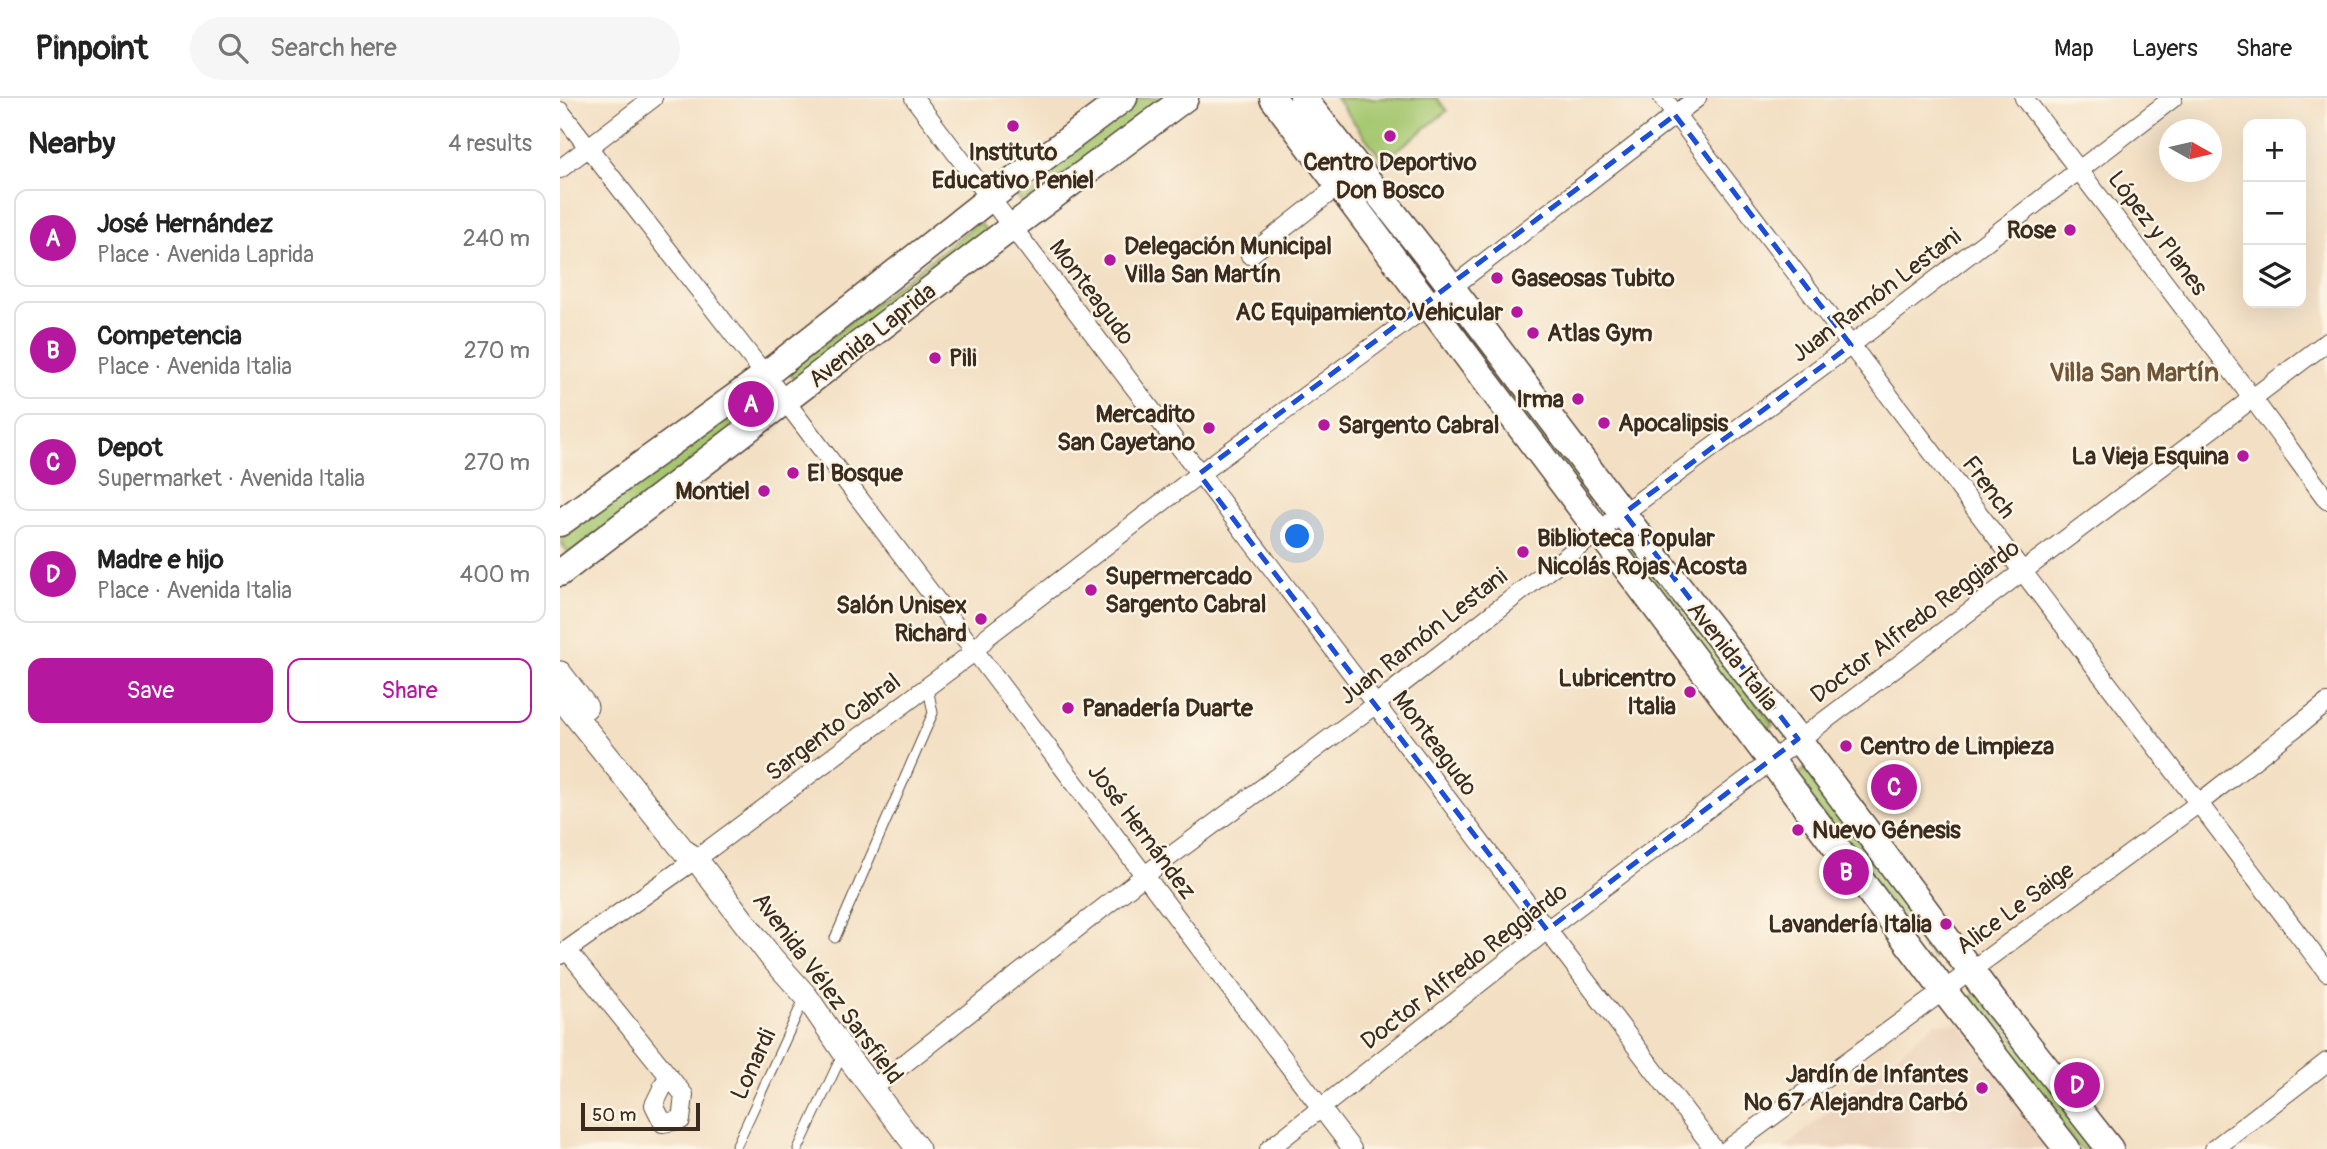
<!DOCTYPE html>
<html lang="en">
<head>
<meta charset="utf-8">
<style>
	:root { --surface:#fff; --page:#f6f6f6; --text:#222; --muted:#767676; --line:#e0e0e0; --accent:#b5179e }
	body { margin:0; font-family:Pangolin,sans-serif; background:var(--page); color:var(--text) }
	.controls { position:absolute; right:21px; top:21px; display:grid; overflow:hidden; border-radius:14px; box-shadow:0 7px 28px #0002 }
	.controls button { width:63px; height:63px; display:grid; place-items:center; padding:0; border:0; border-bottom:2px solid var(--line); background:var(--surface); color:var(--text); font:35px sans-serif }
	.compass { position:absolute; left:1599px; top:21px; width:63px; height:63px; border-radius:50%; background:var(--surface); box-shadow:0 7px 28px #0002; rotate:98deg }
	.scale { position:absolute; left:21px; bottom:18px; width:119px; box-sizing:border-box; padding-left:7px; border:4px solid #3b2a1e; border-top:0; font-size:19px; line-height:24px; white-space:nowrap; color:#3b2a1e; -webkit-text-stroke:5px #fcf5e5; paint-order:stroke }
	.you { position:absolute; left:738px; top:439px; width:24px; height:24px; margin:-18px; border:5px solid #fff; border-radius:50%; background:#1a73e8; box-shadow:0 0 0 10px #1a73e833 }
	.badge { display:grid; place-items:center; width:46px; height:46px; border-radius:50%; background:var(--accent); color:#fff; font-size:23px; font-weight:700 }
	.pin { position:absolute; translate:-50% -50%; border:4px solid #fff; box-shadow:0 2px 7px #0006 }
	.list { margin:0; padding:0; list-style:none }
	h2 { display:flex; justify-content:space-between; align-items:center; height:91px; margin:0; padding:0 28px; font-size:30px }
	h2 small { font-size:23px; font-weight:400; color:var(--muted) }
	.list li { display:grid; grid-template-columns:46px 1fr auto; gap:21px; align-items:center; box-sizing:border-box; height:98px; margin:0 14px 14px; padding:0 14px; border:2px solid var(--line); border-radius:14px }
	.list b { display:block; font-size:26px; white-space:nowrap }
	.list p { margin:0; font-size:23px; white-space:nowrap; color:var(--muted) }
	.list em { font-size:23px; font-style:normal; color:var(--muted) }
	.actions { display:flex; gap:14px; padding:21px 28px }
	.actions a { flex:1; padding:16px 0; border:2px solid var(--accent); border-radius:14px; text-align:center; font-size:24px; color:var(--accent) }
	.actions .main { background:var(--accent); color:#fff }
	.icon { flex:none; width:38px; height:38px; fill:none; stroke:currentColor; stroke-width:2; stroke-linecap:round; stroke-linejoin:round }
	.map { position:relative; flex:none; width:1767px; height:1051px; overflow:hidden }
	header { display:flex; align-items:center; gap:42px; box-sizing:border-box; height:98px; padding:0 35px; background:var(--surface); border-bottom:2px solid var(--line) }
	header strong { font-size:33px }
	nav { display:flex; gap:38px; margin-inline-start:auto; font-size:24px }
	.search { width:490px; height:63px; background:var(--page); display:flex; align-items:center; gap:18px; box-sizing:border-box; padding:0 24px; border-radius:38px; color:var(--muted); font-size:26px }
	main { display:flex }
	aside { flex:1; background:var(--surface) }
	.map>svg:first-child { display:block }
	.built { fill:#e9ceb6 }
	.green { fill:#a5c770; stroke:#707847; stroke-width:2 }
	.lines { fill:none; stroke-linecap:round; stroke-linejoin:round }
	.service-casing { stroke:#574537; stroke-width:11 }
	.minor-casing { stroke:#574537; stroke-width:20 }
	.tertiary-casing { stroke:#574537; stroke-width:25 }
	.secondary-casing { stroke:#574537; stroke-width:29 }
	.service { stroke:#fff; stroke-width:9 }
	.minor { stroke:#fff; stroke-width:18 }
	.tertiary { stroke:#fff; stroke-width:23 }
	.secondary { stroke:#fff; stroke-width:26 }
	.marked { fill:none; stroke:#1d4ed8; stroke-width:5; stroke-dasharray:14 9; stroke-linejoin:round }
	.poi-dot { fill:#b5179e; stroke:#fcf5e5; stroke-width:2.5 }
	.labels { text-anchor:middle; stroke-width:5; stroke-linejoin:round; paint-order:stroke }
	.poi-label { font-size:24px; font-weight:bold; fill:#3b2a1e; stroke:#fcf5e5; text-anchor:start }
	.street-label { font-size:24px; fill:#3b2a1e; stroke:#fcf5e5 }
	.neighbourhood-label { font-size:26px; font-weight:bold; fill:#705437; stroke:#fcf5e5 }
</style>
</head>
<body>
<header>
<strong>Pinpoint</strong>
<div class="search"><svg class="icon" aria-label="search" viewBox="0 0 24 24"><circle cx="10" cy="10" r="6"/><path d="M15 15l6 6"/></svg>Search here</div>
<nav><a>Map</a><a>Layers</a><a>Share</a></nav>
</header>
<main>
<aside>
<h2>Nearby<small>4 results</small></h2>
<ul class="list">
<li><span class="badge">A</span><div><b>José Hernández</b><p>Place · Avenida Laprida</p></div><em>240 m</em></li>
<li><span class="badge">B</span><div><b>Competencia</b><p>Place · Avenida Italia</p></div><em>270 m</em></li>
<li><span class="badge">C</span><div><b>Depot</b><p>Supermarket · Avenida Italia</p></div><em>270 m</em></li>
<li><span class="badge">D</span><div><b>Madre e hijo</b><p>Place · Avenida Italia</p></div><em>400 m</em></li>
</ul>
<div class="actions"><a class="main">Save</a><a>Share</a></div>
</aside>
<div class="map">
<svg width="1767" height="1051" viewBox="0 0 1767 1051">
	<rect width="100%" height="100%" fill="#fcf5e5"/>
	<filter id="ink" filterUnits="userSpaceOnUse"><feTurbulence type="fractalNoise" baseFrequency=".0143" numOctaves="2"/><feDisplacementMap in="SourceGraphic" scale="14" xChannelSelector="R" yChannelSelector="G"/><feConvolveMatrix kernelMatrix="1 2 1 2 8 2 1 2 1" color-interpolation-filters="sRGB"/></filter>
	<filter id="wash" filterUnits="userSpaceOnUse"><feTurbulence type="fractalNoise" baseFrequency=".00686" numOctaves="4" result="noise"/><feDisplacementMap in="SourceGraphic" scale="28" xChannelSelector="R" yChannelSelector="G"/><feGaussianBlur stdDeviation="1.57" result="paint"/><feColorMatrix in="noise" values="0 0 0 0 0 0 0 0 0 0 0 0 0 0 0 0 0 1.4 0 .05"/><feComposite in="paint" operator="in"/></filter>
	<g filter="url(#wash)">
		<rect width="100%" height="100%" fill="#f3dfc3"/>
		<path class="built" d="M 1375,925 L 1400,926 L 1494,1051 L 1223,1051 Z"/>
		<path class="green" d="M 575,0 L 613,0 L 462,106 L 457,98 L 458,88 Z
			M 776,0 L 877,0 L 887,13 L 823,63 Z
			M 419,124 L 427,133 L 234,281 L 227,273 Z
			M 897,217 L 1037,396 L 1028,403 L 888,224 Z
			M 187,297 L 191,297 L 200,309 L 15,453 L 7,453 L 2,446 L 3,439 Z
			M 1071,440 L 1213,627 L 1201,636 L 1059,448 Z
			M 1245,671 L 1384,853 L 1373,861 L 1234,679 Z
			M 1418,893 L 1538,1051 L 1520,1051 L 1408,901 Z"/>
	</g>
	<g filter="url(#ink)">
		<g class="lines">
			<g class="service-casing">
				<path id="service" d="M 275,840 L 373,615 L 368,590
					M 175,1051 L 245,899
					M 238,1051 L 283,955"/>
			</g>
			<g class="minor-casing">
				<path id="minor" d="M 354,0 L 1154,1051
					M 1103,0 L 1767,874
					M 1464,0 L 1693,301 L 1767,402
					M 0,13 L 226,304 L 792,1051
					M 0,71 L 93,0
					M 690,157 L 778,88
					M 7,852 L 124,997 L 121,1022 L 103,1025 L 94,1007 L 108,978
					M 0,857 L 136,761 L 414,554 L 428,538 L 639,376 L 869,207 L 1137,0
					M 312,991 L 585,777 L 816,606 L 1039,433 L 1291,247 L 1613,0
					M 709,1051 L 987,832 L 1767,244
					M 1168,1051 L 1639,705 L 1767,605
					M 1654,1051 L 1767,964"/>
			</g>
			<g class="tertiary-casing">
				<path id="tertiary" d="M 0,575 L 26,609
					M 0,599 L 124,753 L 136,761 L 211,859 L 246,898 L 284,954 L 358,1051"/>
			</g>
			<g class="secondary-casing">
				<path id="secondary" d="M 713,0 L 1384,893 L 1507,1051
					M 743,0 L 876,169 L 1092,454 L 1238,641 L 1435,905 L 1550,1051
					M 0,425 L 204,278 L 430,100 L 564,0
					M 0,475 L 452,129 L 625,0"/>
			</g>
			<use href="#service" class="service"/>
			<use href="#minor" class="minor"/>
			<use href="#tertiary" class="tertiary"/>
			<use href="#secondary" class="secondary"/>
		</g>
	</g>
	<path class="marked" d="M 1115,17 L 1291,247 L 1064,415 L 1238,641 L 987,832 L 639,376 Z"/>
	<g class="poi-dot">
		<circle cx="453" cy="28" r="7"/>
		<circle cx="830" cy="38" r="7"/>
		<circle cx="1510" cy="132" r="7"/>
		<circle cx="550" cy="162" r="7"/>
		<circle cx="937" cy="180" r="7"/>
		<circle cx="957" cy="214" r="7"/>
		<circle cx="973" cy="235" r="7"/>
		<circle cx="375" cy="260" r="7"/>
		<circle cx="1018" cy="301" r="7"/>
		<circle cx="1044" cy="325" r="7"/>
		<circle cx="764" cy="327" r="7"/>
		<circle cx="649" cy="330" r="7"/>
		<circle cx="1683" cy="358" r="7"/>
		<circle cx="233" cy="375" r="7"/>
		<circle cx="204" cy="393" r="7"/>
		<circle cx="963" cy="454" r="7"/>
		<circle cx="531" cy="492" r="7"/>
		<circle cx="421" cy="521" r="7"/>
		<circle cx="1130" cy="594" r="7"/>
		<circle cx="508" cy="610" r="7"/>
		<circle cx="1286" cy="648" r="7"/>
		<circle cx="1238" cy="732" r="7"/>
		<circle cx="1386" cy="826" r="7"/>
		<circle cx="1422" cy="990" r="7"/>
	</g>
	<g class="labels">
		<g class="poi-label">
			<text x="453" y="62" text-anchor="middle">Instituto<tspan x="453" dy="28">Educativo Peniel</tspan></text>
			<text x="830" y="72" text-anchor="middle">Centro Deportivo<tspan x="830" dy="28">Don Bosco</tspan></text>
			<text x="1496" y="140" text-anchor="end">Rose</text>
			<text x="564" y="156">Delegación Municipal<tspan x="564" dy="28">Villa San Martín</tspan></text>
			<text x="951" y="188">Gaseosas Tubito</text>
			<text x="943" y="222" text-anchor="end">AC Equipamiento Vehicular</text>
			<text x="987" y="243">Atlas Gym</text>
			<text x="389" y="268">Pili</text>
			<text x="1004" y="309" text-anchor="end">Irma</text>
			<text x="635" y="324" text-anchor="end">Mercadito<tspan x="635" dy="28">San Cayetano</tspan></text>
			<text x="1058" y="333">Apocalipsis</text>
			<text x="778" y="335">Sargento Cabral</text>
			<text x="1669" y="366" text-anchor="end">La Vieja Esquina</text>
			<text x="247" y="383">El Bosque</text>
			<text x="190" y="401" text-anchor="end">Montiel</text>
			<text x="977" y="448">Biblioteca Popular<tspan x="977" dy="28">Nicolás Rojas Acosta</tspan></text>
			<text x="545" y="486">Supermercado<tspan x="545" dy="28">Sargento Cabral</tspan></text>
			<text x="407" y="515" text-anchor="end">Salón Unisex<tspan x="407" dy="28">Richard</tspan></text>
			<text x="1116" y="588" text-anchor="end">Lubricentro<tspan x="1116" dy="28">Italia</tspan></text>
			<text x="522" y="618">Panadería Duarte</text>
			<text x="1300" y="656">Centro de Limpieza</text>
			<text x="1252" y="740">Nuevo Génesis</text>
			<text x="1372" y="834" text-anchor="end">Lavandería Italia</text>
			<text x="1408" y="984" text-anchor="end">Jardín de Infantes<tspan x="1408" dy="28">Nº 67 Alejandra Carbó</tspan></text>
		</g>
		<g class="street-label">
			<text transform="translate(1598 135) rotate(53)" y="8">López y Planes</text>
			<text transform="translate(532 194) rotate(53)" y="8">Monteagudo</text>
			<text transform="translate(1316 197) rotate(-37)" y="8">Juan Ramón Lestani</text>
			<text transform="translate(312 237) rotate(-38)" y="8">Avenida Laprida</text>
			<text transform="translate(1429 389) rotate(53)" y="8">French</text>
			<text transform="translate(1355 523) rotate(-37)" y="8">Doctor Alfredo Reggiardo</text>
			<text transform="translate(863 538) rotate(-38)" y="8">Juan Ramón Lestani</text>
			<text transform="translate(1173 558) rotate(52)" y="8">Avenida Italia</text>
			<text transform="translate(273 629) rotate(-37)" y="8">Sargento Cabral</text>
			<text transform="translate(875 645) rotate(53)" y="8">Monteagudo</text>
			<text transform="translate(582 733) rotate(53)" y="8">José Hernández</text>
			<text transform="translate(1455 810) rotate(-36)" y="8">Alice Le Saige</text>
			<text transform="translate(904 868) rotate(-38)" y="8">Doctor Alfredo Reggiardo</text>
			<text transform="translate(268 890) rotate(53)" y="8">Avenida Vélez Sarsfield</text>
			<text transform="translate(193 966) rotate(-65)" y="8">Lonardi</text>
		</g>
		<g class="neighbourhood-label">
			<text x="1574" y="283">Villa San Martín</text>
		</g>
	</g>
</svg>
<div class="controls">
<button>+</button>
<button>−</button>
<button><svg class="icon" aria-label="layers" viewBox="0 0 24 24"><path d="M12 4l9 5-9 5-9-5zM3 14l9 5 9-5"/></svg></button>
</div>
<svg class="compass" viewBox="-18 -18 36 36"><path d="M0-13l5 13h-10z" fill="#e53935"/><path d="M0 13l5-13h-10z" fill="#767676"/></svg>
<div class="scale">50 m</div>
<div class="you"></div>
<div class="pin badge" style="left:191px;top:306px">A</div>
<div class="pin badge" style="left:1286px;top:774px">B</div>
<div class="pin badge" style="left:1334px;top:689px">C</div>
<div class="pin badge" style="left:1517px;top:987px">D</div>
</div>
</main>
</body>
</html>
